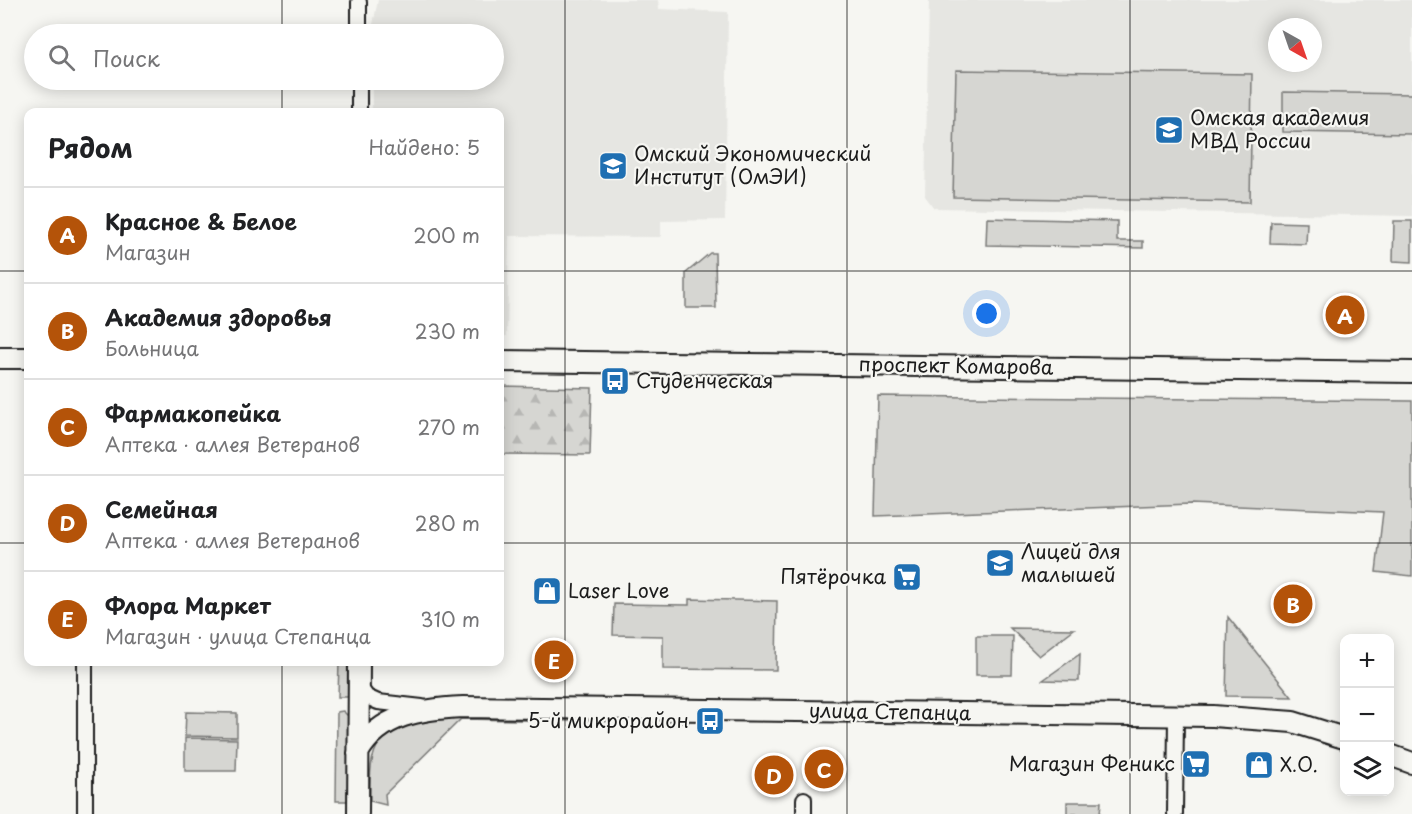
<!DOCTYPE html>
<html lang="ru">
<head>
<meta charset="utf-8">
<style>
	:root { --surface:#fff; --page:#f6f6f6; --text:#202124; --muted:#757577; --line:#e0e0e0; --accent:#b45309 }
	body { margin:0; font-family:"Playpen Sans",sans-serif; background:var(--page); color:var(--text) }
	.controls { position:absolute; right:18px; bottom:18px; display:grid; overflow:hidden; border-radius:12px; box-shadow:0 3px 15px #0003 }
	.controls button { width:54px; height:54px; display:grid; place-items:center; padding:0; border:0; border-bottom:2px solid var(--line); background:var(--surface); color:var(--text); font:30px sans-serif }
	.compass { position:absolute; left:1268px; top:18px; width:54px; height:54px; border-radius:50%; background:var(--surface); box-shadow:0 3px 15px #0003; rotate:140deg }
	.you { position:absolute; left:987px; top:314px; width:21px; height:21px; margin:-15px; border:4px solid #fff; border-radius:50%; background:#1a73e8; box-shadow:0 0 0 9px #1a73e833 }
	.badge { display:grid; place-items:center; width:39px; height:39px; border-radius:50%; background:var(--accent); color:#fff; font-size:20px; font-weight:700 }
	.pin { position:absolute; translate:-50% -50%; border:3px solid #fff; box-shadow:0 2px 6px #0006 }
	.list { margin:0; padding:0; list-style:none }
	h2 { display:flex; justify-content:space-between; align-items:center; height:78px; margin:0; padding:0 24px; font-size:26px }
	h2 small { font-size:20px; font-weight:400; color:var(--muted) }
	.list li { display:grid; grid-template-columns:39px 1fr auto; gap:18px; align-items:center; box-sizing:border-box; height:96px; padding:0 24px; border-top:2px solid var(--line) }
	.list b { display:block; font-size:22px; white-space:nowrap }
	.list p { margin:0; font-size:20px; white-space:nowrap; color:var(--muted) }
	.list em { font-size:20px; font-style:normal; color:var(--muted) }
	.icon { flex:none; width:33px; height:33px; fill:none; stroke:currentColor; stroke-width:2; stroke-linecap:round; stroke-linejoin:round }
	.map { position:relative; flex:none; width:1412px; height:814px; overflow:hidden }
	.search { position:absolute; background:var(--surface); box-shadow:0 3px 15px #0003; left:24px; top:24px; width:480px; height:66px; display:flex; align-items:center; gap:15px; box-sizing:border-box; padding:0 21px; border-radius:33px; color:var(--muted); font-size:22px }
	.panel { position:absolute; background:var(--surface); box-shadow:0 3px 15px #0003; left:24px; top:108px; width:480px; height:558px; border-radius:12px }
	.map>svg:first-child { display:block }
	.built { fill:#e6e6e2; fill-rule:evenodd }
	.green { fill:#d6d6d2; stroke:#797977; stroke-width:1.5 }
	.forest { fill:url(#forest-firs); stroke:#797977; stroke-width:1.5 }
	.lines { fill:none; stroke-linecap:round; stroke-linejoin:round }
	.street-casing { stroke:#1c1c1c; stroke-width:18 }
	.secondary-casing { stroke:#1c1c1c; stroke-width:24 }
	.street { stroke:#f6f6f2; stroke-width:14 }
	.secondary { stroke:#f6f6f2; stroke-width:20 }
	.grid { fill:none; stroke:#1c1c1c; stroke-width:1.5; stroke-opacity:0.55 }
	.labels { text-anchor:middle; stroke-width:4.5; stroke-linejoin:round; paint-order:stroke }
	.poi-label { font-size:20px; fill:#1c1c1c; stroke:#f6f6f2; text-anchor:start }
	.street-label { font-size:20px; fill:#1c1c1c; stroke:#f6f6f2 }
</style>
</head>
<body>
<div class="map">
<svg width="1412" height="814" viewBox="0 0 1412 814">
	<defs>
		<pattern id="forest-firs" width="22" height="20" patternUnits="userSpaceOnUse" patternTransform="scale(1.5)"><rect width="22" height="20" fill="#d6d6d2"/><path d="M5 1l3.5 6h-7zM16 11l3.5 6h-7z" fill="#b7b7b4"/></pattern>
	</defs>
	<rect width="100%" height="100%" fill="#f6f6f2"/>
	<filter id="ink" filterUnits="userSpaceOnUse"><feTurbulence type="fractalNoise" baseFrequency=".0167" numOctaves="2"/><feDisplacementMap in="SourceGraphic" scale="12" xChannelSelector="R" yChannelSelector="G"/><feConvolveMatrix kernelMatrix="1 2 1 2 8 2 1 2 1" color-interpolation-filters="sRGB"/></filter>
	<g filter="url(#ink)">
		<path class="built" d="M 378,0 L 658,0 L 659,9 L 728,12 L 725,220 L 661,221 L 661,237 L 509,236 L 507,336 L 500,336 L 500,112 L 372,112 L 372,80 L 494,80 L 494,34 L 371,34 Z
			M 929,0 L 1412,0 L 1412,216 L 934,208 L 925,196 ZM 1277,27 L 1313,27 L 1313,63 L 1277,63 Z"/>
		<path class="green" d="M 956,70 L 1252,74 L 1250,202 L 953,197 Z
			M 1283,92 L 1412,94 L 1412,134 L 1283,132 Z
			M 987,218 L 1117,221 L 1117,241 L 1143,241 L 1143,248 L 986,245 Z
			M 1394,221 L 1412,221 L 1412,262 L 1393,261 Z
			M 1271,222 L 1307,223 L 1306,244 L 1270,243 Z
			M 710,253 L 715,253 L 716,308 L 686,308 L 686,273 Z
			M 878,396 L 1412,401 L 1412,576 L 1376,572 L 1383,512 L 1191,504 L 875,516 Z
			M 689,599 L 777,601 L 776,670 L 663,669 L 663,636 L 613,635 L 614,604 L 689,605 Z
			M 1228,617 L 1292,697 L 1226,696 Z
			M 1010,628 L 1074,629 L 1039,656 Z
			M 976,636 L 1013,636 L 1012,675 L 976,675 Z
			M 1080,654 L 1079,681 L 1043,680 Z
			M 339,662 L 351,662 L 350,697 L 338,697 Z
			M 343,711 L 349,717 L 349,801 L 336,801 L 337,712 Z
			M 186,712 L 237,713 L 237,737 L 185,736 Z
			M 433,716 L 689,718 L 688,723 L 461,719 L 385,794 L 386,805 L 370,801 C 369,740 376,734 433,716 Z
			M 185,738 L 237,739 L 236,771 L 185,771 Z
			M 1067,802 L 1101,802 L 1100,814 L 1067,814 Z"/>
		<path class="forest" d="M 500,386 L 592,388 L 590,455 L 500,454 Z"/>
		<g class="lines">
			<g class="street-casing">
				<path id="street" d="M 359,2 L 359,34
					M 359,112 L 359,80
					M 359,686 L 367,697 L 378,702 L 422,707
					M 85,814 L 85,662
					M 804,814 L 804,799
					M 1175,814 L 1176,716"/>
			</g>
			<g class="secondary-casing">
				<path id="secondary" d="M 0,358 L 28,358
					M 500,361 L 1412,372
					M 358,753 C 380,714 422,709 463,707 L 1213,716 L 1293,722 L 1344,738
					M 1390,755 L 1412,763
					M 358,814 L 359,662"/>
			</g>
			<use href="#street" class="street"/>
			<use href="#secondary" class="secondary"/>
		</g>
	</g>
	<path class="grid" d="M 282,0 L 282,34M 565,0 L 565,814M 847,0 L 847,814M 1130,0 L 1130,814M 282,80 L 282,112M 0,271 L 28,271M 500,271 L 1412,271M 0,543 L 28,543M 500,543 L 1412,543M 282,662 L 282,814"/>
	<defs>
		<g id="university-square" transform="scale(1.5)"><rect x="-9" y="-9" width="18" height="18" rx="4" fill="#1f6fb2" stroke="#f6f6f2"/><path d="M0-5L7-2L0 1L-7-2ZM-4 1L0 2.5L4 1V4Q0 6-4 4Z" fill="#fff"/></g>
		<g id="bus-square" transform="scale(1.5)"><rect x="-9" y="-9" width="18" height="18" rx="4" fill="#1f6fb2" stroke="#f6f6f2"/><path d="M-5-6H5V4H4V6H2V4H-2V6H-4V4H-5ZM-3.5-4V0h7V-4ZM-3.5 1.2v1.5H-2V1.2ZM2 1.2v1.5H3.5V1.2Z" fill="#fff"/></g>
		<g id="school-square" transform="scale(1.5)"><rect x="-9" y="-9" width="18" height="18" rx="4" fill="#1f6fb2" stroke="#f6f6f2"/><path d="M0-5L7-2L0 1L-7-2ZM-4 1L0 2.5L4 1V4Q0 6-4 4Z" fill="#fff"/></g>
		<g id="supermarket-square" transform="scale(1.5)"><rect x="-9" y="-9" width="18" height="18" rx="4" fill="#1f6fb2" stroke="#f6f6f2"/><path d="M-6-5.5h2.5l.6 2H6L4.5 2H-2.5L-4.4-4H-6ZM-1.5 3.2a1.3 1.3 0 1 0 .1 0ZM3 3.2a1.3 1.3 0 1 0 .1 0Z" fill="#fff"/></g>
		<g id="shop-square" transform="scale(1.5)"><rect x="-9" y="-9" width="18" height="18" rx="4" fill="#1f6fb2" stroke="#f6f6f2"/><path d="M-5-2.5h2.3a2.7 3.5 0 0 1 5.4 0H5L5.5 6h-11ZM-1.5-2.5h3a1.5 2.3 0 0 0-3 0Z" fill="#fff"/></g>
	</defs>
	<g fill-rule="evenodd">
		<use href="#university-square" x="1169" y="130"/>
		<use href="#university-square" x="613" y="166"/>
		<use href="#bus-square" x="615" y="381"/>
		<use href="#school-square" x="1000" y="563"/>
		<use href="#supermarket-square" x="907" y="577"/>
		<use href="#shop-square" x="547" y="591"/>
		<use href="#bus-square" x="710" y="721"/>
		<use href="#supermarket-square" x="1196" y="764"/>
		<use href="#shop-square" x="1259" y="765"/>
	</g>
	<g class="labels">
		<g class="poi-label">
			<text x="1190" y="125">Омская академия<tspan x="1190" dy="23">МВД России</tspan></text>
			<text x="634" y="161">Омский Экономический<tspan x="634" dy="23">Институт (ОмЭИ)</tspan></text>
			<text x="636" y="388">Студенческая</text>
			<text x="1021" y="559">Лицей для<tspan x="1021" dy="23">малышей</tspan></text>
			<text x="886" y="584" text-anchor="end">Пятёрочка</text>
			<text x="568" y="598">Laser Love</text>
			<text x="689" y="728" text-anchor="end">5-й микрорайон</text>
			<text x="1175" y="771" text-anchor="end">Магазин Феникс</text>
			<text x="1280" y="772">X.O.</text>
		</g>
		<g class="street-label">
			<text transform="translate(956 366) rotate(1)" y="7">проспект Комарова</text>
			<text transform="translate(890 712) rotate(1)" y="7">улица Степанца</text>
		</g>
	</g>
</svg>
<div class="controls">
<button>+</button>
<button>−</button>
<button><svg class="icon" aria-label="layers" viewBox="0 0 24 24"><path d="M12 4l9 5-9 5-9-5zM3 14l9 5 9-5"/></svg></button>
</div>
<svg class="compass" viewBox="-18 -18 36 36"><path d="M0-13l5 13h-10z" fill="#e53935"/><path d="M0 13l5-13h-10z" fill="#757577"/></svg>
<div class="you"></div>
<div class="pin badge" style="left:1345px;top:315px">A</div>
<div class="pin badge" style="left:1293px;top:604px">B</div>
<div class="pin badge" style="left:824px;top:769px">C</div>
<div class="pin badge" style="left:774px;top:775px">D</div>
<div class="pin badge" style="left:554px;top:660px">E</div>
<div class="search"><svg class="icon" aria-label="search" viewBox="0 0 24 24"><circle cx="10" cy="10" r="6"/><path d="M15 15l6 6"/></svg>Поиск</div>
<section class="panel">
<h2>Рядом<small>Найдено: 5</small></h2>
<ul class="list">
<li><span class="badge">A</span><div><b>Красное &amp; Белое</b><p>Магазин</p></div><em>200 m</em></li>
<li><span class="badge">B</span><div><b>Академия здоровья</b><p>Больница</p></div><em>230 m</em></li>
<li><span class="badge">C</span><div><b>Фармакопейка</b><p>Аптека · аллея Ветеранов</p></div><em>270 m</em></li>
<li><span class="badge">D</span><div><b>Семейная</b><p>Аптека · аллея Ветеранов</p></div><em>280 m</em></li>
<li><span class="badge">E</span><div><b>Флора Маркет</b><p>Магазин · улица Степанца</p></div><em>310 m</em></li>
</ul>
</section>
</div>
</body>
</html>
